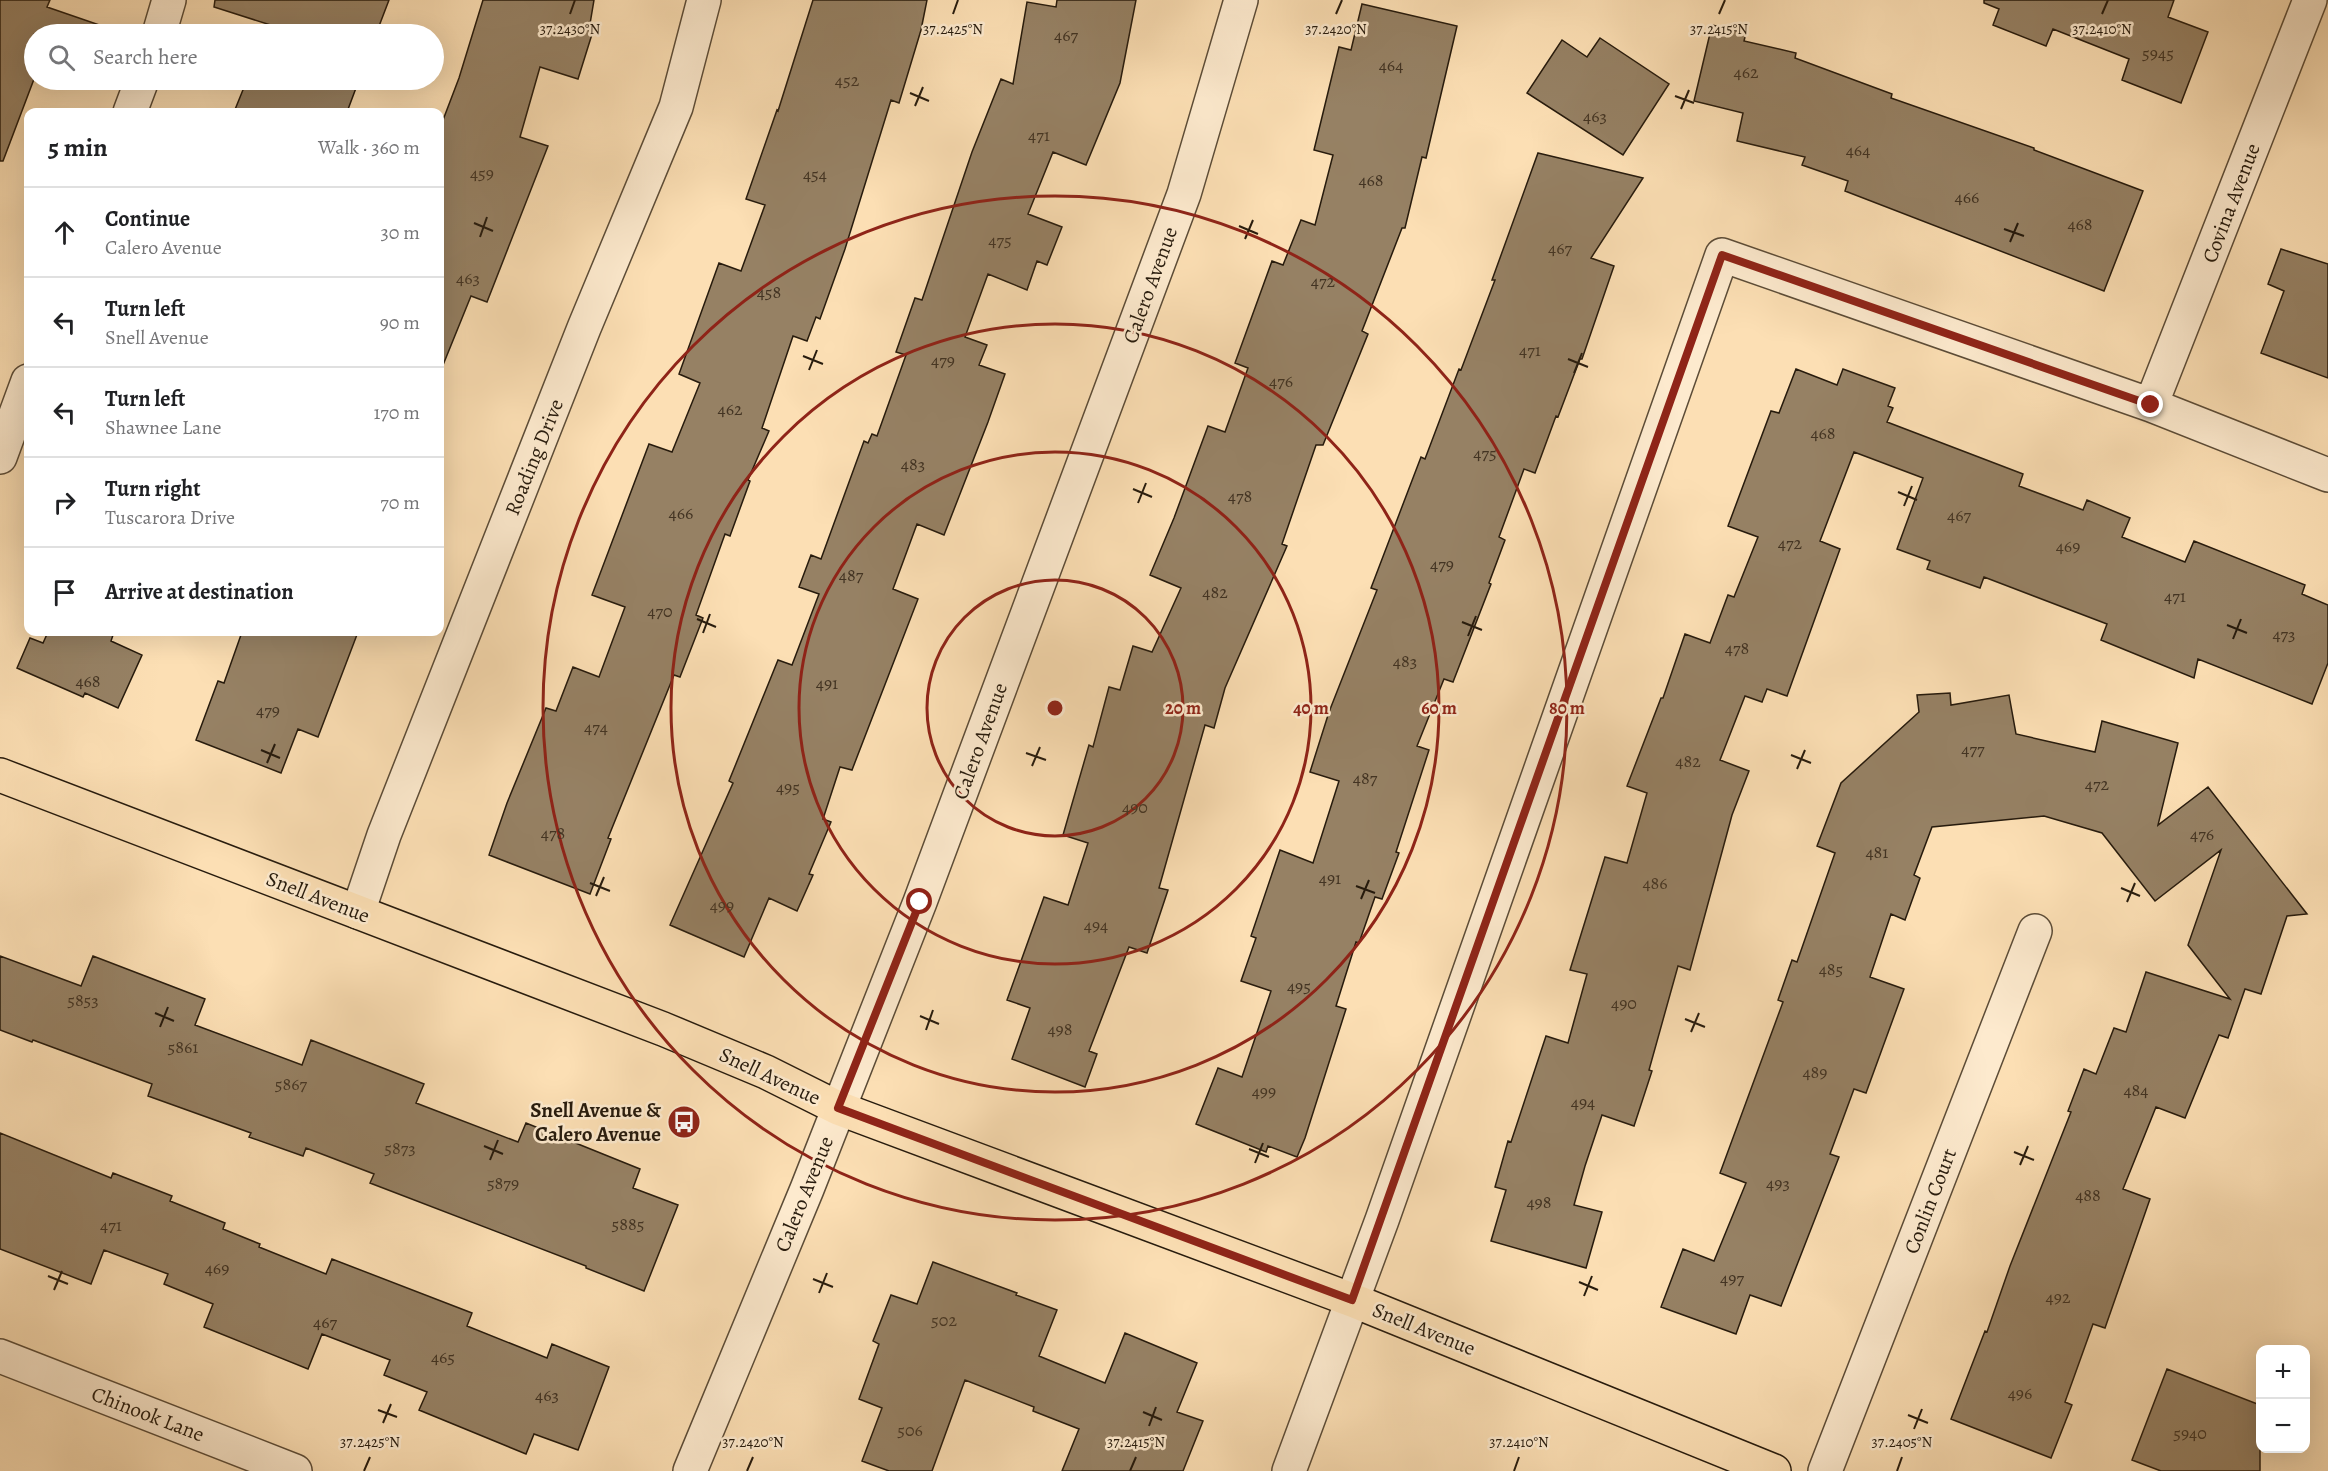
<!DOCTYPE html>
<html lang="en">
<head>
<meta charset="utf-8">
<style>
	:root { --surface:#fff; --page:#f6f6f6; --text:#202124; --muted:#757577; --line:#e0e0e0 }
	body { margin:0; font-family:Alegreya,serif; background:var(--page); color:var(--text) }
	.controls { position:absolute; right:18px; bottom:18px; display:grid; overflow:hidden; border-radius:12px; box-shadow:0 6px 24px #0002 }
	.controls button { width:54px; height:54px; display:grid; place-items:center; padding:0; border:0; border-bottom:2px solid var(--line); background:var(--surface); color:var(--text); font:30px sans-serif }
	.stop { position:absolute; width:18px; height:18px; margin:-14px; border:4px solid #8f2418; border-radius:50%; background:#fff }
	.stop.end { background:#8f2418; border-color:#fff; box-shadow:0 2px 6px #0008 }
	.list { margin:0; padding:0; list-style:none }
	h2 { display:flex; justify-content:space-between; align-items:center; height:78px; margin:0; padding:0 24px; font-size:26px }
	h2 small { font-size:20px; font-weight:400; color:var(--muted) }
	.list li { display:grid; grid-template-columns:39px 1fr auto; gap:18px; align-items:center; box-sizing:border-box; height:90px; padding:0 24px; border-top:2px solid var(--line) }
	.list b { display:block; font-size:22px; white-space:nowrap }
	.list p { margin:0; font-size:20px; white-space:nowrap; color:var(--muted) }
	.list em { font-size:20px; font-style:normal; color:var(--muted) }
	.icon { flex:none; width:33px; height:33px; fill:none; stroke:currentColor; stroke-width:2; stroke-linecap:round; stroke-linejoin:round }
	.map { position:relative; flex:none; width:2328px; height:1471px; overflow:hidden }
	.search { position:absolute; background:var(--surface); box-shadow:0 6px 24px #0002; left:24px; top:24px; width:420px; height:66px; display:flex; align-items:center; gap:15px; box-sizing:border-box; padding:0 21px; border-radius:33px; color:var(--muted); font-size:22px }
	.panel { position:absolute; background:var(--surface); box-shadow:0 6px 24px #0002; left:24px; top:108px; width:420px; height:528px; border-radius:12px }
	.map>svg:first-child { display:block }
	.building { fill:#968164; stroke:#271b0d; stroke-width:1.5 }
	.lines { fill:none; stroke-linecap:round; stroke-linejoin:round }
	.minor-casing { stroke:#5c4c37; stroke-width:36 }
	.major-casing { stroke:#271b0d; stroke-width:36 }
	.minor { stroke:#fdeace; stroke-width:33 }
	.major { stroke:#fcdfb4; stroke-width:33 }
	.route { stroke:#8f2418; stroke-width:8 }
	.ticks { fill:none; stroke:#271b0d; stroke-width:2 }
	.ring { fill:none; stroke:#8f2418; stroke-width:3 }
	.labels { text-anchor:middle; stroke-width:5; stroke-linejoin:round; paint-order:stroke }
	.number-label { font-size:18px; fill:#433423 }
	.street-label { font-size:21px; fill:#271b0d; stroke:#fdeace }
	.poi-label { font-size:21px; font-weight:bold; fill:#271b0d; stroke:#fdeace; text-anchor:end }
	.ticks-label { font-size:15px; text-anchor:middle; fill:#271b0d; stroke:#fdeace; stroke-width:5; stroke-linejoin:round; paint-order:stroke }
	.centre { fill:#8f2418; stroke:#fdeace; stroke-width:3 }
	.ring-label { font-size:18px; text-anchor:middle; font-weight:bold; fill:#8f2418; stroke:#fdeace; stroke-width:5; stroke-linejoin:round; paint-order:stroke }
</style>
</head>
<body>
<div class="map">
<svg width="2328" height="1471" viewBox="0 0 2328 1471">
	<rect width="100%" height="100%" fill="#fcdfb4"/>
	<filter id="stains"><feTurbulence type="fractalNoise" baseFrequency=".00333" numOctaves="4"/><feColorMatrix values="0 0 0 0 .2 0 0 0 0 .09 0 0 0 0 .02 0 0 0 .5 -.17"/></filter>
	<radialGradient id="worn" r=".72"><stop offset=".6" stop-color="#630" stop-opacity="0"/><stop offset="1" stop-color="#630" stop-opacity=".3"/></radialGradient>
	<path class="building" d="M 0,0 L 50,0 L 47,7 L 111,29 L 110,34 L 34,34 L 34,79 L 3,161 L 0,161 Z
		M 215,0 L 389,0 L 376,34 L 299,34 L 214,7 Z
		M 483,0 L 594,0 L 589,30 L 593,31 L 578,79 L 540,67 L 520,137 L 548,146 L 487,302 L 471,296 L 441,370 L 440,128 L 459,78 Z
		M 813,0 L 927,0 L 921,30 L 899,103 L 891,100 L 845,249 L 820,319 L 816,317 L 807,341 L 793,336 L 762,428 L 769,431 L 748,480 L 750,481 L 730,536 L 725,534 L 696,615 L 703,618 L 680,677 L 674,675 L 608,838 L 611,839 L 590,894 L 489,855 L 507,803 L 546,708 L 556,711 L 573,667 L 599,677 L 625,607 L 592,595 L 649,444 L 672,452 L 700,383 L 679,374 L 719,263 L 741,271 L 765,205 L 746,199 L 777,110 L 778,111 Z
		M 1057,0 L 1136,0 L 1120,83 L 1086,165 L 1053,152 L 1028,214 L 1062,227 L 1047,265 L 1037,261 L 1027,290 L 988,274 L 965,337 L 987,345 L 979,365 L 1005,374 L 988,422 L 944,535 L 917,524 L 893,589 L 918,599 L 852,770 L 840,767 L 823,819 L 831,822 L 809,874 L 813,875 L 797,911 L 769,898 L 744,957 L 670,925 L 733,783 L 729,781 L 778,660 L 792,665 L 819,594 L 799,587 L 811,555 L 821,559 L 864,441 L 868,443 L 872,434 L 877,436 L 906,355 L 896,352 L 915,298 L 922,300 L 972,152 L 1001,79 L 1013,84 L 1027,2 L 1056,7 Z
		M 1984,0 L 2174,0 L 2168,17 L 2208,32 L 2181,103 L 2122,80 L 2129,59 L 2053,29 L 2046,46 L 1993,25 L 1999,9 L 1984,3 Z
		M 1362,4 L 1457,26 L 1426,158 L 1422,157 L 1405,228 L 1402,228 L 1362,331 L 1368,334 L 1323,445 L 1316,445 L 1282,544 L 1287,546 L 1225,688 L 1214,728 L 1205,725 L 1159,888 L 1168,890 L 1147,953 L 1129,947 L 1089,1051 L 1097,1054 L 1085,1087 L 1012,1059 L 1030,1008 L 1007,1000 L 1044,897 L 1068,905 L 1088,843 L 1063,835 L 1089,745 L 1093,747 L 1109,687 L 1120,690 L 1133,646 L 1152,652 L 1181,588 L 1150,575 L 1174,518 L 1208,426 L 1225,432 L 1248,368 L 1235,363 L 1272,261 L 1283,265 L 1301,220 L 1315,225 L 1333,155 L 1314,150 L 1339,47 L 1351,50 Z
		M 1712,25 L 1746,33 L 1744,41 L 1796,53 L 1795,58 L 1892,94 L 1891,98 L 2034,148 L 2034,150 L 2143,191 L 2104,291 L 1845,191 L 1848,181 L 1802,165 L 1805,157 L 1737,141 L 1743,113 L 1694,101 Z
		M 1600,38 L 1669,84 L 1623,155 L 1527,93 L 1562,40 L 1587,57 Z
		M 247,80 L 359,80 L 347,112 L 234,112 Z
		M 1538,153 L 1643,178 L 1591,258 L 1614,266 L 1582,359 L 1580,359 L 1558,417 L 1556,416 L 1535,473 L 1524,469 L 1499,537 L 1505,540 L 1489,583 L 1491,584 L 1453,682 L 1444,679 L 1417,746 L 1429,750 L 1396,852 L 1399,853 L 1382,899 L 1375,897 L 1359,943 L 1356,942 L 1336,1006 L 1346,1009 L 1305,1138 L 1297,1157 L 1268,1146 L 1266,1152 L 1196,1124 L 1218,1068 L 1242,1077 L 1271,991 L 1241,981 L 1256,938 L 1251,936 L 1280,850 L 1313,863 L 1339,781 L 1310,772 L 1329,712 L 1377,590 L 1371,588 L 1421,457 L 1425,459 L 1459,369 L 1461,370 L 1495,280 L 1492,280 Z
		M 2281,249 L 2328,264 L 2328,378 L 2261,353 L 2284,291 L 2268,284 Z
		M 1796,369 L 1837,385 L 1843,369 L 1895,388 L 1888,406 L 1893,408 L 1887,422 L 2023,474 L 2019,486 L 2083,510 L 2087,500 L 2130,518 L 2122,537 L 2185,562 L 2194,541 L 2305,585 L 2302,594 L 2328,605 L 2328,663 L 2312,704 L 2198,659 L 2194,678 L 2101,640 L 2107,624 L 1984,577 L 1980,588 L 1927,569 L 1930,561 L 1897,549 L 1923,478 L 1854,452 L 1820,541 L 1840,549 L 1787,696 L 1767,689 L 1762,702 L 1745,696 L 1720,760 L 1749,771 L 1732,815 L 1690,970 L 1678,966 L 1649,1070 L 1652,1071 L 1634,1126 L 1602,1115 L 1585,1166 L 1574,1205 L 1602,1212 L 1586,1268 L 1491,1241 L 1506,1190 L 1495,1187 L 1508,1141 L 1511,1142 L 1546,1036 L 1568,1043 L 1587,974 L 1570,970 L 1605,857 L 1627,863 L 1647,793 L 1627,786 L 1661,698 L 1663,698 L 1685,634 L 1710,643 L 1728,595 L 1734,597 L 1758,537 L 1728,526 L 1771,411 L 1779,413 Z
		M 48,632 L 114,632 L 111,641 L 142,655 L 118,708 L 85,693 L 83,697 L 17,668 L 30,638 L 43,643 Z
		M 242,632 L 358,632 L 318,737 L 298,729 L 281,773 L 196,740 L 218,681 L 224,683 Z
		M 1950,693 L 1951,705 L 2009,695 L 2016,734 L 2095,752 L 2102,721 L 2178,743 L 2158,825 L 2208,787 L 2307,914 L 2287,916 L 2261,994 L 2245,989 L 2228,1038 L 2219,1035 L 2185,1118 L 2156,1107 L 2123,1189 L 2150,1199 L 2105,1328 L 2093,1324 L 2065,1402 L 2072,1405 L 2051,1458 L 1951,1419 L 1985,1331 L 1987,1332 L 2010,1266 L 2071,1112 L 2068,1111 L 2084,1069 L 2096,1074 L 2114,1028 L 2126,1032 L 2146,972 L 2230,999 L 2188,945 L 2221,850 L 2155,901 L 2102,833 L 2044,816 L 1932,827 L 1914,875 L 1920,878 L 1905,920 L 1891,914 L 1870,977 L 1904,989 L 1866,1093 L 1854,1089 L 1830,1154 L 1839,1157 L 1781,1306 L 1750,1295 L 1736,1334 L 1661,1307 L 1683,1249 L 1714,1261 L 1746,1183 L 1720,1173 L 1783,1002 L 1778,1000 L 1792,960 L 1797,962 L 1835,853 L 1817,846 L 1841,783 L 1919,712 L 1917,695 Z
		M 0,956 L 81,986 L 93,956 L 205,999 L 195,1025 L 302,1065 L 311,1040 L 424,1084 L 416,1103 L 518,1142 L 526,1123 L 640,1169 L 633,1188 L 678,1205 L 644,1291 L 586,1268 L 586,1266 L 370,1183 L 374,1174 L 306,1148 L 303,1156 L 249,1137 L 251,1133 L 148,1096 L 152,1084 L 33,1040 L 32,1042 L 0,1030 Z
		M 0,1133 L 111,1178 L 113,1173 L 172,1196 L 170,1201 L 225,1223 L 223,1229 L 260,1244 L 259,1247 L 326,1274 L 332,1259 L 472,1313 L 467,1326 L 547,1358 L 552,1344 L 609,1367 L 578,1450 L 534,1434 L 526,1454 L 419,1410 L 427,1392 L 384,1375 L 390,1360 L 322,1334 L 308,1369 L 204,1327 L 213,1304 L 164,1284 L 168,1274 L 104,1250 L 91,1284 L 0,1249 Z
		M 933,1262 L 1017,1293 L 1016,1295 L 1057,1310 L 1039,1356 L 1105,1383 L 1125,1333 L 1197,1363 L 1177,1412 L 1203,1421 L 1183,1471 L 1062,1471 L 1079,1429 L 1033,1411 L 1034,1407 L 965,1380 L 932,1471 L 889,1471 L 862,1461 L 882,1408 L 859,1399 L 879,1344 L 873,1341 L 891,1295 L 917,1304 Z
		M 2167,1369 L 2260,1405 L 2260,1471 L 2161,1471 L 2132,1460 Z"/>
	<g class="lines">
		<g class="minor-casing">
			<path id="minor" d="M 159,34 L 169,0
				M 130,112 L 142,80
				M 2151,405 L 2310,0
				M 0,457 L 28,381
				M 358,912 L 384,835 L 584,328 L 676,107 L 704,0
				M 0,1356 L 295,1471
				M 690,1471 L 807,1189 L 920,902 L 1184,194 L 1241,0
				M 1289,1471 L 1382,1220 L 1722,255 L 2151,405 L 2328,475
				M 1825,1471 L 2035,931"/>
		</g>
		<g class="major-casing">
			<path id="major" d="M 0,775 L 663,1029 L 766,1072 L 838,1108 L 1352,1300 L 1774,1471"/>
		</g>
		<use href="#minor" class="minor"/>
		<use href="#major" class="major"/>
	</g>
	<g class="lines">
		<path class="route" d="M 920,902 L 838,1108 L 1352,1300 L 1722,255 L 2151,405"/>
	</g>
	<path class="ticks" d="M 570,14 L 575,0M 953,14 L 958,0M 1336,14 L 1342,0M 1719,14 L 1725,0M 2102,14 L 2108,0M 910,93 L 929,101M 1675,96 L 1694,103M 915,106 L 923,87M 1681,109 L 1689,90M 474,223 L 493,231M 1239,226 L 1258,234M 2004,229 L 2024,236M 480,237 L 487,217M 1245,239 L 1253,220M 2010,242 L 2018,223M 803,356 L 823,364M 1568,359 L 1588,367M 809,370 L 817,350M 1574,373 L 1582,353M 1133,489 L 1152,497M 1898,492 L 1917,500M 1138,503 L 1146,483M 1904,506 L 1912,486M 697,619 L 716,627M 1462,622 L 1482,630M 2227,625 L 2247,633M 703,633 L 710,614M 1468,636 L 1476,616M 2233,639 L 2241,619M 261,750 L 280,758M 1026,753 L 1046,760M 1791,755 L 1811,763M 267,763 L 275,744M 1032,766 L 1040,747M 1797,769 L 1805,750M 590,883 L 610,891M 1356,886 L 1375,893M 2121,888 L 2140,896M 596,896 L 604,877M 1361,899 L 1369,880M 2127,902 L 2135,883M 155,1013 L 174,1021M 920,1016 L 939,1024M 1685,1019 L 1705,1027M 160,1027 L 168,1007M 926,1030 L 933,1010M 1691,1032 L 1699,1013M 484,1146 L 503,1154M 1249,1149 L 1269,1157M 2014,1152 L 2034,1160M 490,1160 L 498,1140M 1255,1163 L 1263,1143M 2020,1165 L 2028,1146M 48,1276 L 68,1284M 813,1279 L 833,1287M 1579,1282 L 1598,1290M 54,1290 L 62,1271M 819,1293 L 827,1273M 1584,1296 L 1592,1276M 378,1410 L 397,1417M 1143,1412 L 1162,1420M 1908,1415 L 1928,1423M 383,1423 L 391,1404M 1149,1426 L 1156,1407M 1914,1429 L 1922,1409M 364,1471 L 370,1457M 747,1471 L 753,1457M 1130,1471 L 1136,1457M 1514,1471 L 1519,1457M 1897,1471 L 1902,1457"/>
	<g class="ring">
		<circle cx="1055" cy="708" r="128"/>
		<circle cx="1055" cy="708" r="256"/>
		<circle cx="1055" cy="708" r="384"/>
		<circle cx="1055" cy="708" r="512"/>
	</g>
	<defs>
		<g id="bus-disc" transform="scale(1.725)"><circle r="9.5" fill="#8f2418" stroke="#fdeace"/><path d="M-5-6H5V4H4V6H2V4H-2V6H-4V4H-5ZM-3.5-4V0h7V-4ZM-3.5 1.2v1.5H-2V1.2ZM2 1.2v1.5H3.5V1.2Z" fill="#fff"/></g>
	</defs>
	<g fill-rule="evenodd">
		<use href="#bus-disc" x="684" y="1122"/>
	</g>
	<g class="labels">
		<g class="number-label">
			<text x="1066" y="41">467</text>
			<text x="2158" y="59">5945</text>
			<text x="1391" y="71">464</text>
			<text x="1746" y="78">462</text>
			<text x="847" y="86">452</text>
			<text x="1595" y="122">463</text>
			<text x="1039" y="141">471</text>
			<text x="1858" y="156">464</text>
			<text x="482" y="179">459</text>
			<text x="815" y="180">454</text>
			<text x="1371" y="186">468</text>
			<text x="1967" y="203">466</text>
			<text x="2080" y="230">468</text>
			<text x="1000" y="246">475</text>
			<text x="1560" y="254">467</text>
			<text x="468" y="284">463</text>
			<text x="1323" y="287">472</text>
			<text x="769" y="298">458</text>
			<text x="1530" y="356">471</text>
			<text x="943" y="366">479</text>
			<text x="1281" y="387">476</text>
			<text x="730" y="415">462</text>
			<text x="1823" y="439">468</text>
			<text x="1485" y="459">475</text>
			<text x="913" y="470">483</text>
			<text x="1240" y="502">478</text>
			<text x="681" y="519">466</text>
			<text x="1959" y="521">467</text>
			<text x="1790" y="549">472</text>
			<text x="2068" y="552">469</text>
			<text x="1442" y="570">479</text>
			<text x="851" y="581">487</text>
			<text x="1215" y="598">482</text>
			<text x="2175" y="602">471</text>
			<text x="660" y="617">470</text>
			<text x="2284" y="640">473</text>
			<text x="1737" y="654">478</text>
			<text x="1405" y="667">483</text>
			<text x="88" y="687">468</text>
			<text x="827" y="689">491</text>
			<text x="268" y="716">479</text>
			<text x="596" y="733">474</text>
			<text x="1973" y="755">477</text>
			<text x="1688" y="767">482</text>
			<text x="1365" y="784">487</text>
			<text x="2097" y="790">472</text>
			<text x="788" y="793">495</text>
			<text x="1135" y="813">490</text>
			<text x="553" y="839">478</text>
			<text x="2202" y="840">476</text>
			<text x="1877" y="858">481</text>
			<text x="1330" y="884">491</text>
			<text x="1655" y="889">486</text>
			<text x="722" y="911">499</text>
			<text x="1096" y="931">494</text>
			<text x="1831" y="975">485</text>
			<text x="1299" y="992">495</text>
			<text x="83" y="1006">5853</text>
			<text x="1624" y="1009">490</text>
			<text x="1060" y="1035">498</text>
			<text x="183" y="1053">5861</text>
			<text x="1815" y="1078">489</text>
			<text x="291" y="1090">5867</text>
			<text x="2136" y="1096">484</text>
			<text x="1264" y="1097">499</text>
			<text x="1583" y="1108">494</text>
			<text x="400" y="1154">5873</text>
			<text x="503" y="1189">5879</text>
			<text x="1778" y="1189">493</text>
			<text x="2088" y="1201">488</text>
			<text x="1539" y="1208">498</text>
			<text x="628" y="1230">5885</text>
			<text x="111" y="1231">471</text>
			<text x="217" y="1274">469</text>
			<text x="1732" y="1284">497</text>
			<text x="2058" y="1303">492</text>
			<text x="944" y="1326">502</text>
			<text x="325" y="1328">467</text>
			<text x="443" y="1363">465</text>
			<text x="2020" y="1399">496</text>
			<text x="547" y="1401">463</text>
			<text x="910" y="1436">506</text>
			<text x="2190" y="1439">5940</text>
		</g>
		<g class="street-label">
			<text transform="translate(2231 203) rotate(-69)" y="7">Covina Avenue</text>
			<text transform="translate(1150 285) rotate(-70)" y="7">Calero Avenue</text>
			<text transform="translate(534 457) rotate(-68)" y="7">Roading Drive</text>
			<text transform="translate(980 741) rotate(-70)" y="7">Calero Avenue</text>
			<text transform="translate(318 897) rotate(21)" y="7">Snell Avenue</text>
			<text transform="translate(770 1076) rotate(25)" y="7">Snell Avenue</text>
			<text transform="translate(804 1194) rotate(-68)" y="7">Calero Avenue</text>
			<text transform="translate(1930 1201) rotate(-69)" y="7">Conlin Court</text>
			<text transform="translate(1424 1329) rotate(22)" y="7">Snell Avenue</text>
			<text transform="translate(148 1414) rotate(21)" y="7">Chinook Lane</text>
		</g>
		<g class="poi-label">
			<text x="661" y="1117">Snell Avenue &amp;<tspan x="661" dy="24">Calero Avenue</tspan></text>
		</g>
	</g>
	<g class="ticks-label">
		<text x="570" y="34">37.2430°N</text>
		<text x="953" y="34">37.2425°N</text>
		<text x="1336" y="34">37.2420°N</text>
		<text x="1719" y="34">37.2415°N</text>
		<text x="2102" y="34">37.2410°N</text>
		<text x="370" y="1447">37.2425°N</text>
		<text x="753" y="1447">37.2420°N</text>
		<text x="1136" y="1447">37.2415°N</text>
		<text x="1519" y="1447">37.2410°N</text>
		<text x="1902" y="1447">37.2405°N</text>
	</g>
	<circle cx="1055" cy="708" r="9" class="centre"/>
	<g class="ring-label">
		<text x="1183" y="714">20 m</text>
		<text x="1311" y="714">40 m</text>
		<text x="1439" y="714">60 m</text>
		<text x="1567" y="714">80 m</text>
	</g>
	<rect width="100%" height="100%" filter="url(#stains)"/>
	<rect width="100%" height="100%" fill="url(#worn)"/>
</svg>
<div class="controls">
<button>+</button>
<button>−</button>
</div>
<div class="stop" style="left:920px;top:902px"></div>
<div class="stop end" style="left:2151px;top:405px"></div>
<div class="search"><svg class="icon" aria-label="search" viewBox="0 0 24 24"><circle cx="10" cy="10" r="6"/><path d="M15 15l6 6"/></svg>Search here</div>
<section class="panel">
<h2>5 min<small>Walk · 360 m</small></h2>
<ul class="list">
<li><svg class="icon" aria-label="ahead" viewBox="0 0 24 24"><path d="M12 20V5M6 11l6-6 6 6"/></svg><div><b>Continue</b><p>Calero Avenue</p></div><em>30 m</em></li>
<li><svg class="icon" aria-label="left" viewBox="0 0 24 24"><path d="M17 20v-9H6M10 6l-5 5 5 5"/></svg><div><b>Turn left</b><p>Snell Avenue</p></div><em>90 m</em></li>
<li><svg class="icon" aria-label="left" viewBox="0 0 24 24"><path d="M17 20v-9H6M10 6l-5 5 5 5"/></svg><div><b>Turn left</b><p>Shawnee Lane</p></div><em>170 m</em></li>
<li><svg class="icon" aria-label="right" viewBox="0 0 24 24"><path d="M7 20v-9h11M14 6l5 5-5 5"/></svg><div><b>Turn right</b><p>Tuscarora Drive</p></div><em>70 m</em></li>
<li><svg class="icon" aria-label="arrive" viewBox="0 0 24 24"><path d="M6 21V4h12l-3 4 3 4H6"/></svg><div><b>Arrive at destination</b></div></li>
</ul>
</section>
</div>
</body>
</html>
